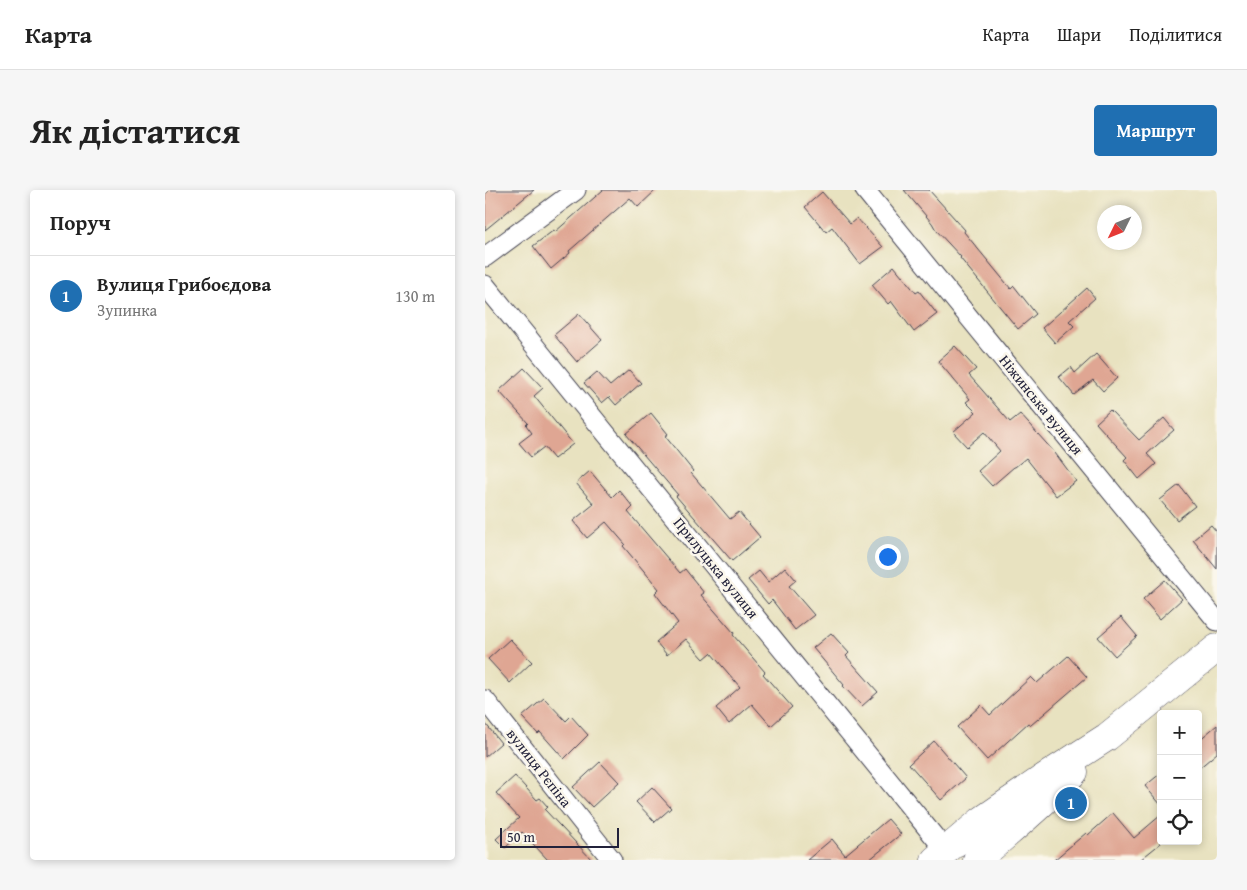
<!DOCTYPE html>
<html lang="uk">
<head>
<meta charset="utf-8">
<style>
	:root { --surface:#fff; --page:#f6f6f6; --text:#222; --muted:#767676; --line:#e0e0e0; --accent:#1f6fb2 }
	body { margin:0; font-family:"Gentium Book Plus",serif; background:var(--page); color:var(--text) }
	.controls { position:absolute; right:15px; bottom:15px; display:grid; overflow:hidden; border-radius:5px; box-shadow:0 2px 8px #0003 }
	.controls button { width:45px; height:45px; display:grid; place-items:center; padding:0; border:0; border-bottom:1px solid var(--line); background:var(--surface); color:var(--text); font:25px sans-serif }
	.compass { position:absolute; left:612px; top:15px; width:45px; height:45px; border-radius:50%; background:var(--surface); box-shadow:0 2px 8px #0003; rotate:227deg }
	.scale { position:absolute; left:15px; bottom:12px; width:119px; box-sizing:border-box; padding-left:5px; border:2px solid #22223b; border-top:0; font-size:14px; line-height:18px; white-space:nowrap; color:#22223b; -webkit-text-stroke:4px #fbf7ec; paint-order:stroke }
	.you { position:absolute; left:402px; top:366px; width:18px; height:18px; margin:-12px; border:4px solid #fff; border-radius:50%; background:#1a73e8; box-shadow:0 0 0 8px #1a73e833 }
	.badge { display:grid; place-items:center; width:32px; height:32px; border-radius:50%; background:var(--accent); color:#fff; font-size:16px; font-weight:700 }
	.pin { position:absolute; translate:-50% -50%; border:2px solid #fff; box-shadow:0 1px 5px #0006 }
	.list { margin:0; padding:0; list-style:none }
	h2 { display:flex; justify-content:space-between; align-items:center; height:65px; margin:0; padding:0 20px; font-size:21px }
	h2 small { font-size:16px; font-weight:400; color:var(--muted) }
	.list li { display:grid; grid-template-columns:32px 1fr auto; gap:15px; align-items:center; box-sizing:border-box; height:80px; padding:0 20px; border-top:1px solid var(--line) }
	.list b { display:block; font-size:19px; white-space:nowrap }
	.list p { margin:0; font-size:16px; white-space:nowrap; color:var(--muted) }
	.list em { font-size:16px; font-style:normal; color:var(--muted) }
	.icon { flex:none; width:28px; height:28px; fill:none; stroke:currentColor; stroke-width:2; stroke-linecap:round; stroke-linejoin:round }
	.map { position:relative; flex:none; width:732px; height:670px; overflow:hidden; border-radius:5px }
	header { display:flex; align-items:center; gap:30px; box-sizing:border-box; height:70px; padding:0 25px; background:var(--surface); border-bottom:1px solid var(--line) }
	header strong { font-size:24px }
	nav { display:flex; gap:28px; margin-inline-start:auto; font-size:18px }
	.intro { display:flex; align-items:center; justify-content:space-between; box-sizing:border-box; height:120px; padding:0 30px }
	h1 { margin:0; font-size:35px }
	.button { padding:12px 22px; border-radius:5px; background:var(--accent); color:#fff; font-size:18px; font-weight:700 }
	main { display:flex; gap:30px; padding:0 30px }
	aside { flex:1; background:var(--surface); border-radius:5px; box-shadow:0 2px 8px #0003 }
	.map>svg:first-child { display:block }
	.building { fill:#dfa693 }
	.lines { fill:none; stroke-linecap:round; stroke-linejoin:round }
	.street-casing { stroke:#403f4f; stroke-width:21 }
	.secondary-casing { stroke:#403f4f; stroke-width:29 }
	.street { stroke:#fff; stroke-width:19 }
	.secondary { stroke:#fff; stroke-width:28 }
	.labels { text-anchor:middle; stroke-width:5; stroke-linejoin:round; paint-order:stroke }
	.street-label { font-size:15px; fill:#22223b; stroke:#fbf7ec }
</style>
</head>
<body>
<header>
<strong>Карта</strong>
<nav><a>Карта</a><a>Шари</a><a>Поділитися</a></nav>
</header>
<div class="intro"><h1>Як дістатися</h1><a class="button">Маршрут</a></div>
<main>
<aside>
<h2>Поруч<small></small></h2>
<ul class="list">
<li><span class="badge">1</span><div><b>Вулиця Грибоєдова</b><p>Зупинка</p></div><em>130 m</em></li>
</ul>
</aside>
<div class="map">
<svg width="732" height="670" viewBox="0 0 732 670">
	<rect width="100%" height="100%" fill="#fbf7ec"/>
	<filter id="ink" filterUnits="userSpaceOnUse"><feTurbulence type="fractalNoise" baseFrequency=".02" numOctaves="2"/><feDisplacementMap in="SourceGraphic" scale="10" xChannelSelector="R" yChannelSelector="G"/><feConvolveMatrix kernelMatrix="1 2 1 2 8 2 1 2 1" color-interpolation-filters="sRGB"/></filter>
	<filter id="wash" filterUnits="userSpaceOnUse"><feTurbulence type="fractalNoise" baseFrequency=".0096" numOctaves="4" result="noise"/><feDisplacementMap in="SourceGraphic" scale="20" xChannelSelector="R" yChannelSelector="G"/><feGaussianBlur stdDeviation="1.12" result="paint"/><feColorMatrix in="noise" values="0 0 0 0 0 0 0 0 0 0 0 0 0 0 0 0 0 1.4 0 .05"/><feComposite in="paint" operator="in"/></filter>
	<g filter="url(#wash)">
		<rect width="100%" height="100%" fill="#e8e2c0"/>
		<g id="blocks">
			<path class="building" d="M 5,0 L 49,0 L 0,40 L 0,4 Z
				M 118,0 L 171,0 L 153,17 L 145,8 L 84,61 L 85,63 L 66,79 L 48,56 L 69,40 L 70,42 Z
				M 419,0 L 444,0 L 480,40 L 479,42 L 526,99 L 529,96 L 551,124 L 533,139 L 475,68 L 476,67 L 451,40 L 447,33 Z
				M 337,2 L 365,34 L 372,28 L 398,57 L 375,74 L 347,37 L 341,42 L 320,17 Z
				M 409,76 L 431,103 L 434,101 L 452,124 L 429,142 L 406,111 L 403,114 L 387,95 Z
				M 602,98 L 610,108 L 584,131 L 589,136 L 570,153 L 557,138 Z
				M 94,124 L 117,150 L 92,172 L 69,145 Z
				M 470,156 L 491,179 L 484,185 L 525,232 L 535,224 L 570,263 L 591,291 L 571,306 L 541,268 L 530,277 L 529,277 L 507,296 L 493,281 L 515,261 L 499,242 L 482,257 L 468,242 L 491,222 L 481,212 L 485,209 L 453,171 Z
				M 611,164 L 632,188 L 618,201 L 608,190 L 589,205 L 574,187 L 586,177 L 590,183 Z
				M 39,178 L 58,198 L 49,206 L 88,254 L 69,269 L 59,257 L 46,267 L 34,253 L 47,243 L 41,235 L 43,233 L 14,201 Z
				M 144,180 L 156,193 L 131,215 L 124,207 L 117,213 L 99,193 L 112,182 L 125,196 Z
				M 625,220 L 654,250 L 679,228 L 689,240 L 662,264 L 671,274 L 654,289 L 639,270 L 642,267 L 611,233 Z
				M 166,223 L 183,244 L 180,246 L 208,281 L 206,283 L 245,329 L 254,322 L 275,347 L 247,371 L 191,306 L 193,305 L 141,244 Z
				M 105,281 L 127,307 L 134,300 L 148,317 L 143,322 L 195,383 L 200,379 L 219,403 L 216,405 L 249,443 L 248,445 L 280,482 L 278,484 L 307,517 L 286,536 L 267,514 L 244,534 L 231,518 L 255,497 L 226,463 L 219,469 L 201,449 L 182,465 L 171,452 L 193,433 L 170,403 L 174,399 L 138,356 L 140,354 L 121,332 L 102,348 L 88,331 L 109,314 L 91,293 Z
				M 694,295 L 710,316 L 692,330 L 675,310 Z
				M 726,335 L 732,342 L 732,379 L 708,350 Z
				M 300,377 L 311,390 L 304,396 L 329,425 L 310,440 L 287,410 L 283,414 L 263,390 L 274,381 L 283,392 Z
				M 680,390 L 697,409 L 675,429 L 658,409 Z
				M 636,427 L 652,446 L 630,466 L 613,447 Z
				M 346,443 L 364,463 L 361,466 L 393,502 L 377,516 L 358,496 L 359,495 L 328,458 Z
				M 25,449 L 47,472 L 25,493 L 3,469 Z
				M 583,466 L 602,487 L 546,535 L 543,533 L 502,570 L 472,537 L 496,515 L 505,525 L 546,487 L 552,493 Z
				M 59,508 L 81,531 L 86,526 L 103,545 L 79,569 L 55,542 L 53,544 L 37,527 Z
				M 0,533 L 16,553 L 0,567 Z
				M 732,535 L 732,563 L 713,579 L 713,551 Z
				M 449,551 L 481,588 L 456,610 L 424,574 Z
				M 115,572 L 134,592 L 107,617 L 88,597 Z
				M 676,583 L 676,615 L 660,596 Z
				M 30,586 L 52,610 L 55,608 L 63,617 L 60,620 L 107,670 L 63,670 L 37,642 L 20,658 L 11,649 L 34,628 L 11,603 Z
				M 167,597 L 186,618 L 170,632 L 151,612 Z
				M 628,623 L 649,648 L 676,625 L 676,653 L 655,670 L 569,670 L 601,643 L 603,645 Z
				M 403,629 L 416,644 L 384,670 L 322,670 L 347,649 L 360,665 Z"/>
		</g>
	</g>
	<g filter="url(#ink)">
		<use href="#blocks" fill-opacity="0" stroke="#403f4f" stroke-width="1"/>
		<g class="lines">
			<g class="street-casing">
				<path id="street" d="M 380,0 L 732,431
					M 0,67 L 91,0
					M 0,95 L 461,661
					M 0,510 L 127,670"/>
			</g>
			<g class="secondary-casing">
				<path id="secondary" d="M 450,670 L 496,631 L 560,587 L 622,547 L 732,458
					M 492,670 C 525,641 559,614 589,582"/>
			</g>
			<use href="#street" class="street"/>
			<use href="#secondary" class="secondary"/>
		</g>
	</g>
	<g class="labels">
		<g class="street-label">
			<text transform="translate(556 215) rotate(51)" y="5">Ніжинська вулиця</text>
			<text transform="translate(231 378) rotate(51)" y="5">Прилуцька вулиця</text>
			<text transform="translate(54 578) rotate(52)" y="5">вулиця Рєпіна</text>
		</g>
	</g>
</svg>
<div class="controls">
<button>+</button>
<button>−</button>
<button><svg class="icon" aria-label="locate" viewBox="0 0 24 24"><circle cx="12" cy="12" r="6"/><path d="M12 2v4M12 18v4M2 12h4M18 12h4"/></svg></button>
</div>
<svg class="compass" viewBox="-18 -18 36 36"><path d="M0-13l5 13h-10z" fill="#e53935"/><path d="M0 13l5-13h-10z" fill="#767676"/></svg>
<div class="scale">50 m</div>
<div class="you"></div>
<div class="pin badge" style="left:586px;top:613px">1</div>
</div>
</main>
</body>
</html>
